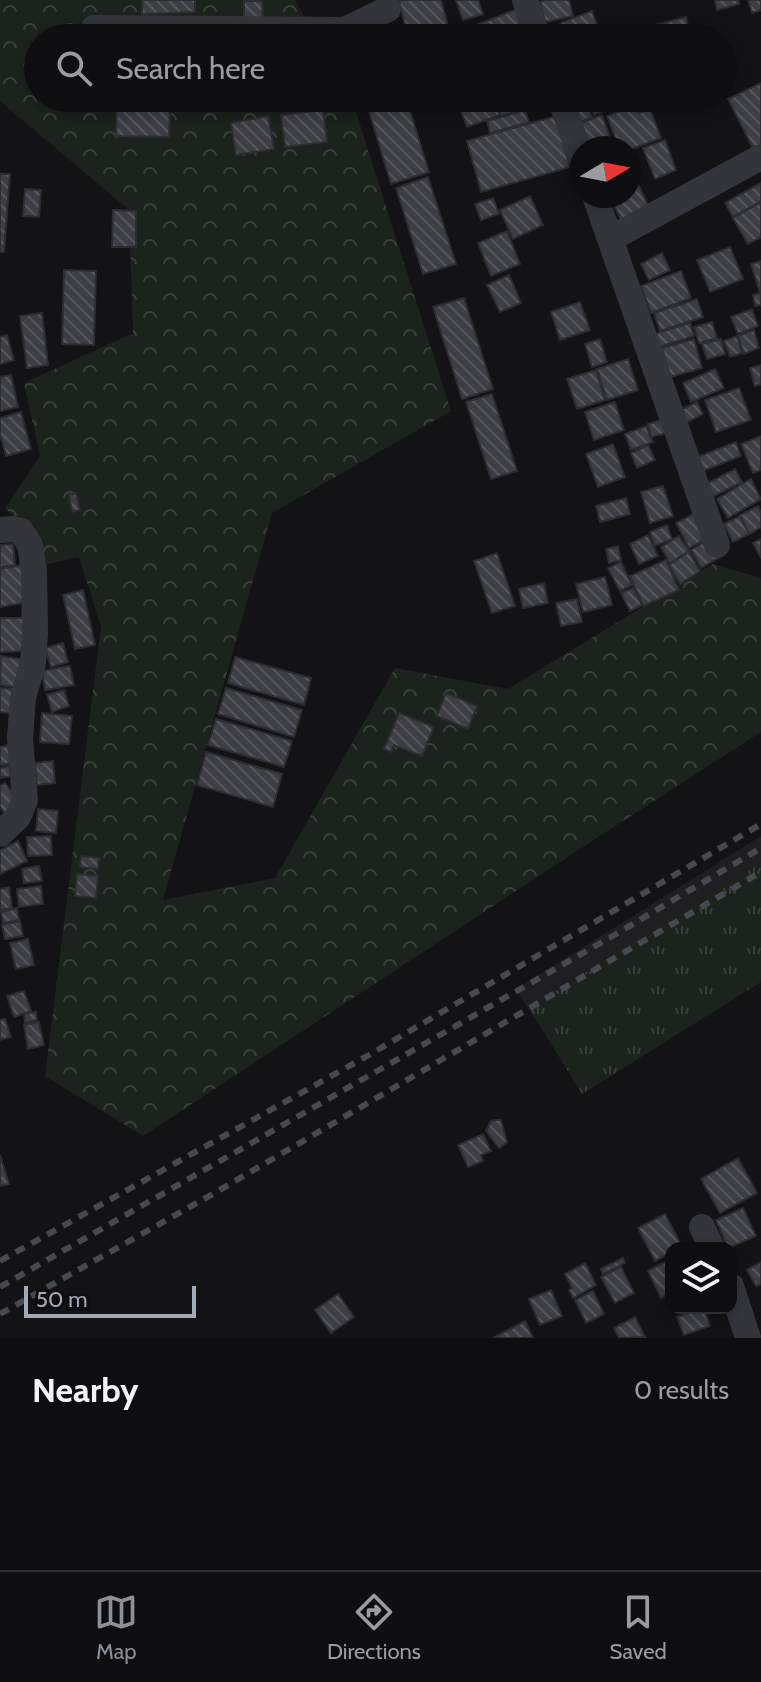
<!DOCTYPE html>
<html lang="en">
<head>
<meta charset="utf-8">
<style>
	:root { --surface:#0e0e10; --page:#1c1c1e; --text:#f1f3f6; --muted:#9b9c9f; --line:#2e2e30; --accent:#8c9099 }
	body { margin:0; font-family:Cabin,sans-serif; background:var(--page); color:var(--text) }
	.controls { position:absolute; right:24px; bottom:24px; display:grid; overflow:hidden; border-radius:16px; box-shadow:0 4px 12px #0003 }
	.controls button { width:72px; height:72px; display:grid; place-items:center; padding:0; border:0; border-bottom:2px solid var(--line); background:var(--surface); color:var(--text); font:40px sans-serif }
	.compass { position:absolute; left:569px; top:136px; width:72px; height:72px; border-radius:50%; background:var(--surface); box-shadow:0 4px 12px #0003; rotate:80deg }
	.scale { position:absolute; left:24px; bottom:20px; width:172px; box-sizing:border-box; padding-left:8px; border:4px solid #a3aab7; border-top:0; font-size:22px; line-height:28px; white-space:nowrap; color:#a3aab7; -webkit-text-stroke:6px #0e0e10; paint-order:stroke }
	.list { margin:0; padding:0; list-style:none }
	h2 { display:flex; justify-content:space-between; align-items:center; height:104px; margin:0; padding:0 32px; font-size:34px }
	h2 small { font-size:26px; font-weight:400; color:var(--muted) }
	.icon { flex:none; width:44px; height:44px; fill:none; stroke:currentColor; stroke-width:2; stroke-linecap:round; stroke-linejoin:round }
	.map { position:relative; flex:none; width:761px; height:1338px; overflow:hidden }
	.search { position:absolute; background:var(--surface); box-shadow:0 4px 12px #0003; left:24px; right:24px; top:24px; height:88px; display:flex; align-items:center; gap:20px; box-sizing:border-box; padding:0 28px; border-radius:44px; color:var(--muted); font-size:30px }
	.sheet { height:232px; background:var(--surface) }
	nav { display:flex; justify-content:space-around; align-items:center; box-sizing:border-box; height:112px; border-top:2px solid var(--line); background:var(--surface); font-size:22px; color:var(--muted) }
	nav a { display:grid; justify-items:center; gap:4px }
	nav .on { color:var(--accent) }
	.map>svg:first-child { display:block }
	.built { fill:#1f1f22 }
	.grass { fill:url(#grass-tufts) }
	.forest { fill:url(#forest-crowns) }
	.building { fill:url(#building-back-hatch); stroke:#2d2d31; stroke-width:2 }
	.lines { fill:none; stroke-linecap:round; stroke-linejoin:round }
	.street { stroke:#34353a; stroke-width:26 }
	.rail { stroke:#464950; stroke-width:6; stroke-dasharray:10 8; stroke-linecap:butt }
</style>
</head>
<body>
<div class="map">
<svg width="761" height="1338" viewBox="0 0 761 1338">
	<defs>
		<pattern id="grass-tufts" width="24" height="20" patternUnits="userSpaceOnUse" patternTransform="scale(2)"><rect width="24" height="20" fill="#1b231c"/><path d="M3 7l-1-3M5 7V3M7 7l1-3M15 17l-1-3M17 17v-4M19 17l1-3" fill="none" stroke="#39403b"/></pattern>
		<pattern id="forest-crowns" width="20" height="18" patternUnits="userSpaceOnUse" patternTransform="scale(2)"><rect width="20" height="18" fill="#1b231c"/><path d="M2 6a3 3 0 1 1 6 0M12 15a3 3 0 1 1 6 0" fill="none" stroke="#39403b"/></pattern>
		<pattern id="building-back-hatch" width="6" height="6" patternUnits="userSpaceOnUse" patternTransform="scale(2)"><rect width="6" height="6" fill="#3c3e43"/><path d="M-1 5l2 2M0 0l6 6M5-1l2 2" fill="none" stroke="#55575c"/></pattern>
	</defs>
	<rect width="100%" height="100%" fill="#131315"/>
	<path class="built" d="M 761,836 L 761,876 L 534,1018 L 516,989 Z"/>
	<path class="grass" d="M 761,863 L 761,982 L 582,1094 L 529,1008 Z"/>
	<path class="forest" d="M 0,0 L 295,0 L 316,38 L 38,38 L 38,98 L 349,98 L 354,106 L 451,411 L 272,513 L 163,900 L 275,878 L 395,668 L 508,689 L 713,564 L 761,578 L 761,732 L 592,841 L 143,1136 L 45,1076 L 101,626 L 79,557 L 44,565 L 32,534 L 5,508 L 40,456 L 24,383 L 133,333 L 129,210 L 0,101 Z"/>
	<path class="building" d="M 142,0 L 195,0 L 195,12 L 142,14 Z
		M 403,0 L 441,0 L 448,26 L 408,37 L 399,1 Z
		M 456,0 L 478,0 L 483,14 L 463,20 Z
		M 547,0 L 569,0 L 573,16 L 545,22 L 540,2 Z
		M 715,0 L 738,0 L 739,4 L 717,10 Z
		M 748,0 L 761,0 L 761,10 L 752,13 Z
		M 244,1 L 262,1 L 263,20 L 244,20 Z
		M 515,10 L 526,38 L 472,38 L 468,28 Z
		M 592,11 L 601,37 L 552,38 L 551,36 L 563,32 L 560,23 Z
		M 686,17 L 691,38 L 629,38 L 628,32 Z
		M 761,83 L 761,151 L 756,154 L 728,99 Z
		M 108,98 L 125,98 L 125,102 L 108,101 Z
		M 128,98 L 169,98 L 169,104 L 128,104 Z
		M 365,98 L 406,98 L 429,172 L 391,184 Z
		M 456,98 L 493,98 L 500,115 L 467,127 Z
		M 494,98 L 548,98 L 501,116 Z
		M 588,98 L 628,98 L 629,101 L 594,115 Z
		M 586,102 L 592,117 L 580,122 L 574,107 Z
		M 117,104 L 170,105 L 169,137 L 116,136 Z
		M 636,105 L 639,113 L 650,109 L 661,138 L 629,150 L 629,148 L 619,148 L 607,116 Z
		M 323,110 L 327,142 L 285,147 L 281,115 Z
		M 525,110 L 529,122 L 490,133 L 487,121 Z
		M 602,115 L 610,137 L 589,145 L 581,123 Z
		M 268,116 L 274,149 L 236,155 L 231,123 Z
		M 556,116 L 570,167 L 481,192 L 467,141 Z
		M 665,140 L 676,170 L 655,179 L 643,148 Z
		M 0,174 L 10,174 L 4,252 L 0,252 Z
		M 428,177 L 456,264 L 423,274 L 396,188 Z
		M 761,183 L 761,201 L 733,217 L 725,203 Z
		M 639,186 L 651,212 L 624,226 L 611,199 L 618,196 L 629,196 L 629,191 Z
		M 25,189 L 41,190 L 39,217 L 23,216 Z
		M 530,196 L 543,225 L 513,239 L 500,210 Z
		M 493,198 L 499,214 L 481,220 L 475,204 Z
		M 761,202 L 761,237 L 748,244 L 733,218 Z
		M 113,210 L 136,211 L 136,247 L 112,247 Z
		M 507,231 L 520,264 L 491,276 L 478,243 Z
		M 730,247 L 743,279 L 710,292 L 697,260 Z
		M 662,253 L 670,270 L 649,280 L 641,264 Z
		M 761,261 L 761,292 L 760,293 L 751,264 Z
		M 64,270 L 96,271 L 94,345 L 62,344 Z
		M 681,271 L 691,298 L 651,313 L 641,286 Z
		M 509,275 L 521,303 L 500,312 L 487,285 Z
		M 761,293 L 761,305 L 755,306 L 753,295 Z
		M 464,298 L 493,389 L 462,399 L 433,307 Z
		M 697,299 L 703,317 L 660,331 L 654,313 Z
		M 580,302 L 590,330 L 560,340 L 551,312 Z
		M 752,309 L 758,326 L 738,334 L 731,317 Z
		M 42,313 L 48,365 L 27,368 L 20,316 Z
		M 712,322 L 717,338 L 699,343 L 694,327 Z
		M 690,323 L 694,336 L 655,348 L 651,335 Z
		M 754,330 L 759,348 L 744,354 L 738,336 Z
		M 7,335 L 14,360 L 0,364 L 0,337 Z
		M 737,336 L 742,353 L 730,357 L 724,341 Z
		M 600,339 L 607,362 L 592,367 L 585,344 Z
		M 694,339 L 702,368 L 670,377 L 662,348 Z
		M 721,339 L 725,354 L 707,359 L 702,344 Z
		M 628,359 L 638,390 L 607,400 L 597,369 Z
		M 761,365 L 761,384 L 755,386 L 750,368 Z
		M 715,369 L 724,388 L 691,402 L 683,383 Z
		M 596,370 L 605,400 L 577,409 L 567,379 Z
		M 11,375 L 18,407 L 0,411 L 0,377 Z
		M 739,388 L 751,420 L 716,432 L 705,400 Z
		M 492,394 L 517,471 L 491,479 L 466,402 Z
		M 615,402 L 624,430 L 594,440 L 585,412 Z
		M 697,402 L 703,414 L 682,425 L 676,412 Z
		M 21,412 L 31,449 L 6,456 L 0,434 L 0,418 Z
		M 664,419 L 667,433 L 651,437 L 648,424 Z
		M 646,426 L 653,442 L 631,450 L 625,434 Z
		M 761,436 L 761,470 L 753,473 L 741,444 Z
		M 736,442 L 741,456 L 695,474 L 690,460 Z
		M 613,444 L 625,477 L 598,487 L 586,454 Z
		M 648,445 L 655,460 L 637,468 L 631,453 Z
		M 735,469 L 742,482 L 712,497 L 706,484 Z
		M 751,479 L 761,499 L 728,518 L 717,499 Z
		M 663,486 L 673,516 L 650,523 L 641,492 Z
		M 76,493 L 80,510 L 72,512 L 69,495 Z
		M 626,498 L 630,514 L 600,522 L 596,506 Z
		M 758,506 L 761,513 L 761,527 L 749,534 L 740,515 Z
		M 697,512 L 710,537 L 689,548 L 676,523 Z
		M 740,516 L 749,534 L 733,542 L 724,524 Z
		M 667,525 L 672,539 L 655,546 L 650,532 Z
		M 648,535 L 658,556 L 639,564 L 630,544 Z
		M 679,536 L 689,551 L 670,563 L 661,547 Z
		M 711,538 L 722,556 L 701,568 L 691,550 Z
		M 761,539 L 761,558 L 753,543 Z
		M 13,544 L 15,565 L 0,567 L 0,545 Z
		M 618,546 L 621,560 L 609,563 L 606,549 Z
		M 689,552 L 700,571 L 680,584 L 669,565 Z
		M 497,553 L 515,606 L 492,613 L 474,561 Z
		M 666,560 L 679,590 L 643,606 L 630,576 Z
		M 621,562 L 632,585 L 620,591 L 608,568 Z
		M 23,565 L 29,602 L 0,607 L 0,569 Z
		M 605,577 L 612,605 L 583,612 L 576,584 Z
		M 544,583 L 548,603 L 523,608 L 519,589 Z
		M 633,588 L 642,605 L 630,611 L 621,593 Z
		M 83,590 L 95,645 L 75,649 L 63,595 Z
		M 577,599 L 582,622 L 561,626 L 556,603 Z
		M 0,618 L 28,618 L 28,651 L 0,652 Z
		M 63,643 L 68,662 L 51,667 L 45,648 Z
		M 1,656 L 26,660 L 21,688 L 0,685 Z
		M 235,657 L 311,678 L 304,705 L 228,683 Z
		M 70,666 L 74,685 L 45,690 L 42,671 Z
		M 0,688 L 20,690 L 18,714 L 0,712 Z
		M 226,688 L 302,710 L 294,737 L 218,714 Z
		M 64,690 L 69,706 L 52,712 L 47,695 Z
		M 446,693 L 477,706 L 468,729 L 437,716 Z
		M 42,713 L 72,716 L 69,744 L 40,742 Z
		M 399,713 L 434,727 L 422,756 L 394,745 L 391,752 L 384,749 Z
		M 216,719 L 292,741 L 284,767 L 208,745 Z
		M 10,745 L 14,763 L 0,765 L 0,747 Z
		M 206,752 L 282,774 L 273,807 L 197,785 Z
		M 53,761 L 55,783 L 37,785 L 35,763 Z
		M 9,766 L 12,776 L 0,778 L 0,768 Z
		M 5,783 L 20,804 L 6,815 L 0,807 L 0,786 Z
		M 38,809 L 58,811 L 56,833 L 36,831 Z
		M 51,836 L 52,855 L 28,856 L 27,837 Z
		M 18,841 L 27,861 L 0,874 L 0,850 Z
		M 81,856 L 99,858 L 98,869 L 80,867 Z
		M 39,866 L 42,881 L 24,883 L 22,869 Z
		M 77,874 L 98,876 L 96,898 L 75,896 Z
		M 41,886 L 43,904 L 19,907 L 17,889 Z
		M 9,887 L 12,908 L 0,910 L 0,889 Z
		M 17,908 L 19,920 L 3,923 L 1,912 Z
		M 20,921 L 23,936 L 5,939 L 2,925 Z
		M 28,939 L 34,965 L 16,969 L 10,943 Z
		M 24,991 L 31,1011 L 14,1017 L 7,996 Z
		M 36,1012 L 37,1020 L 25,1023 L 24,1014 Z
		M 5,1019 L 11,1037 L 0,1040 L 0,1020 Z
		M 39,1022 L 44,1045 L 28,1049 L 24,1025 Z
		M 496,1120 L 501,1120 L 507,1142 L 499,1148 L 486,1131 L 491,1121 Z
		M 483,1134 L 491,1151 L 481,1155 L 483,1161 L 468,1167 L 458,1145 Z
		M 0,1155 L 9,1184 L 0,1186 Z
		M 738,1158 L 757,1193 L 720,1213 L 701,1179 Z
		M 743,1208 L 756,1236 L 728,1248 L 716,1220 Z
		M 665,1214 L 682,1247 L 671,1248 L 671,1252 L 655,1261 L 638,1228 Z
		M 623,1258 L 625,1263 L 603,1274 L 601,1269 Z
		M 667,1261 L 671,1270 L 671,1292 L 661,1298 L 648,1271 Z
		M 761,1262 L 761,1284 L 756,1286 L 747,1270 Z
		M 585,1263 L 596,1285 L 573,1298 L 569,1290 L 572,1288 L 565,1274 Z
		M 621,1267 L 634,1293 L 615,1303 L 601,1277 Z
		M 551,1290 L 562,1316 L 540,1325 L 529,1299 Z
		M 593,1291 L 604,1314 L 586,1323 L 575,1300 Z
		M 338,1294 L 354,1317 L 331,1333 L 315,1310 Z
		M 704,1308 L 710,1326 L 684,1335 L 677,1317 Z
		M 635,1317 L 645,1337 L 619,1338 L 614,1328 Z
		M 525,1321 L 533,1338 L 493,1338 Z"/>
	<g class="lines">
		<path class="street" d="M 525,0 L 538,38
			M 94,28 L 345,30 L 388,9
			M 560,98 L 581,157
			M 595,196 L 717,545
			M 610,239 L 761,157
			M 0,530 L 13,529 L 21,531 L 30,545 L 34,570 L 35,633 L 33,663 L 23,698 L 20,738 L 25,800 L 18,817 L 0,834
			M 702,1227 L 712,1248
			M 731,1286 L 748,1338"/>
		<path class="rail" d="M 0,1261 L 369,1055 L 761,824
			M 0,1287 L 611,937 L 761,848
			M 0,1314 L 218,1191 L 761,872"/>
	</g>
</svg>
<div class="controls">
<button><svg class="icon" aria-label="layers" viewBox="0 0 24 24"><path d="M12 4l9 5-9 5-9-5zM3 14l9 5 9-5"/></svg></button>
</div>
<svg class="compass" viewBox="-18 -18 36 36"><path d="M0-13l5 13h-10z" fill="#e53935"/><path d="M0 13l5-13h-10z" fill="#9b9c9f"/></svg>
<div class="scale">50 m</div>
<div class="search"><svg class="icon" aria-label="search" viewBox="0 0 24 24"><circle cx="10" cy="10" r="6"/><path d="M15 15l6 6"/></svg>Search here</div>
</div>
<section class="sheet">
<h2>Nearby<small>0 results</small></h2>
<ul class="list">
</ul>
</section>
<nav>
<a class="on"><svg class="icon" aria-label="map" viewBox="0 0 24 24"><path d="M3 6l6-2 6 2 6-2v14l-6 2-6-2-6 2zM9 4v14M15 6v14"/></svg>Map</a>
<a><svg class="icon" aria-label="directions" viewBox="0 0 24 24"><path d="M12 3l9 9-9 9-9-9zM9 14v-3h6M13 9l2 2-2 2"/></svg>Directions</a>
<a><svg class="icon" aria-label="saved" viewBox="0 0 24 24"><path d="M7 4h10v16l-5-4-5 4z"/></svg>Saved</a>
</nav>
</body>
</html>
